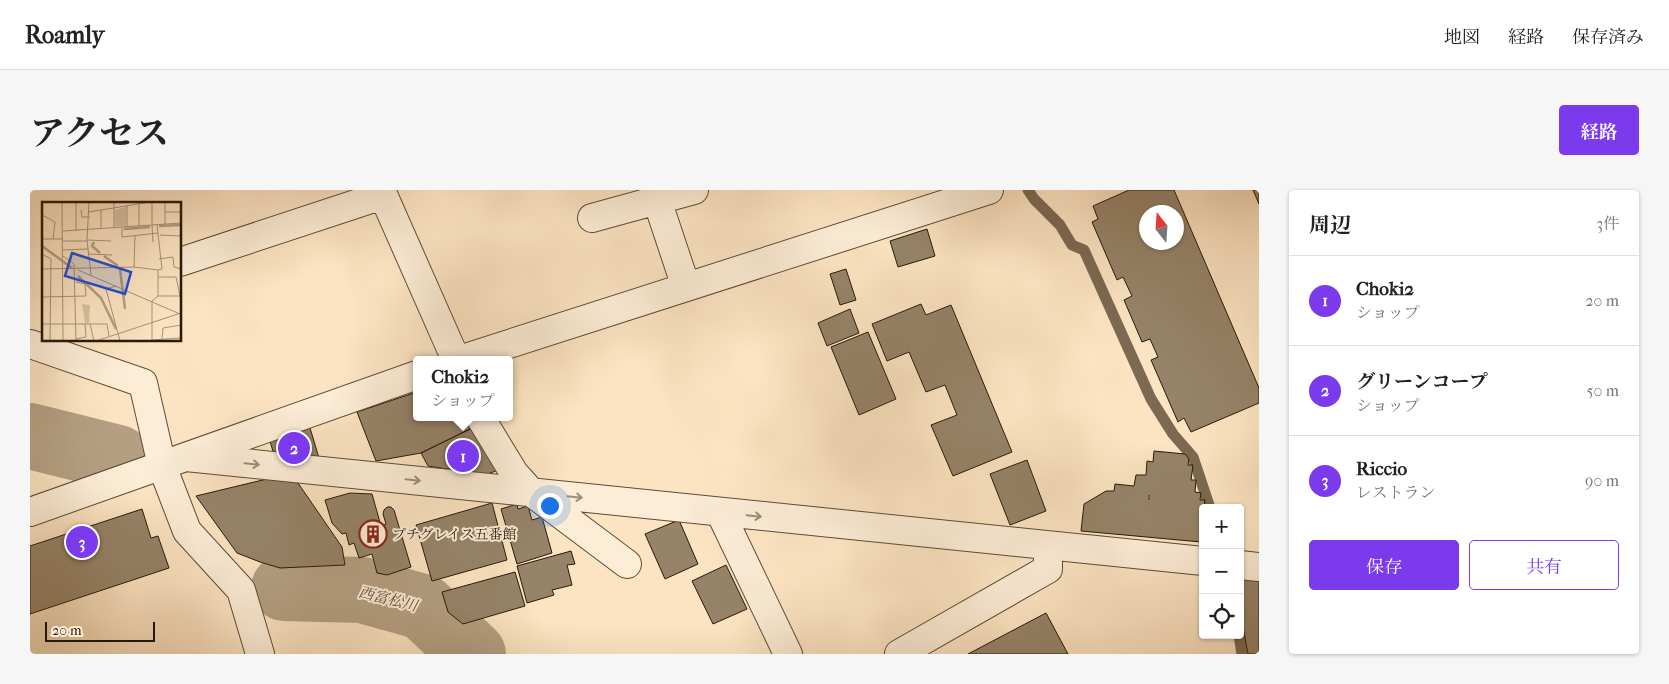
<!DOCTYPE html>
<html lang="ja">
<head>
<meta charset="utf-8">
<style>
	:root { --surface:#fff; --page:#f6f6f6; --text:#222; --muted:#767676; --line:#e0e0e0; --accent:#7c3aed }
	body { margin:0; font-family:"IM FELL French Canon","Noto Serif JP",serif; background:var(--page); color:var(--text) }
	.controls { position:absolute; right:15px; bottom:15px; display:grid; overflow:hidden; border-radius:5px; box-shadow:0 1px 4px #0004 }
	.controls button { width:45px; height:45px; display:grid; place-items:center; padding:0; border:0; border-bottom:1px solid var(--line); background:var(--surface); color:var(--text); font:25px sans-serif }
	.compass { position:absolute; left:1109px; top:15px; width:45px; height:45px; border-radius:50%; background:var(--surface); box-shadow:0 1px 4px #0004; rotate:343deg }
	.scale { position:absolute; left:15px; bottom:12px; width:110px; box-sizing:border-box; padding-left:5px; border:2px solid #271908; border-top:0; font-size:14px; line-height:18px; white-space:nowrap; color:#271908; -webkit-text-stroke:4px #fdedd7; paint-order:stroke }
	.you { position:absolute; left:519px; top:315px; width:18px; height:18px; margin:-12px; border:4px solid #fff; border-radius:50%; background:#1a73e8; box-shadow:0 0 0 8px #1a73e833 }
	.badge { display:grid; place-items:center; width:32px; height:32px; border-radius:50%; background:var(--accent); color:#fff; font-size:16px; font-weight:700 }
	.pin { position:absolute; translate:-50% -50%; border:2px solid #fff; box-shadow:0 1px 5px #0006 }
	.popup { position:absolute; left:383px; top:166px; width:100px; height:65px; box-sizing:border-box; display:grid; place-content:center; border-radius:5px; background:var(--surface); filter:drop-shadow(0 1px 4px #0005); font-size:16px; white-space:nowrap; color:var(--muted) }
	.popup b { font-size:19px; color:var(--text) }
	.popup::after { content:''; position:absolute; left:50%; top:100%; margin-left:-10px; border:10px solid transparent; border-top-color:var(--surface) }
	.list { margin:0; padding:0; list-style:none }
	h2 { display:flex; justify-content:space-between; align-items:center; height:65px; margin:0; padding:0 20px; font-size:21px }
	h2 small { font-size:16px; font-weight:400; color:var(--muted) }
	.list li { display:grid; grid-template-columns:32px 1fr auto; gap:15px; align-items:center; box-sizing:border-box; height:90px; padding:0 20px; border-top:1px solid var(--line) }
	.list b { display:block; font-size:19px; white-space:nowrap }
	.list p { margin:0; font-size:16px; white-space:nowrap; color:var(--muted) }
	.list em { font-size:16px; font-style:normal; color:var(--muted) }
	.actions { display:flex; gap:10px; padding:15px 20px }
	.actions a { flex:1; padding:11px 0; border:1px solid var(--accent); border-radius:5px; text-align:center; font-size:18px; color:var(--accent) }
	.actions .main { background:var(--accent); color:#fff }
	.icon { flex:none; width:28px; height:28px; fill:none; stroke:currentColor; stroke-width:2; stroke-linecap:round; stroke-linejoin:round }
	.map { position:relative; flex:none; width:1229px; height:464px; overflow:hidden; border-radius:5px }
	header { display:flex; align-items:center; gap:30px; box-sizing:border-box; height:70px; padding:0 25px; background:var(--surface); border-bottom:1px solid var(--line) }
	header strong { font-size:24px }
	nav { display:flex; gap:28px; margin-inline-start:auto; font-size:18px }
	.intro { display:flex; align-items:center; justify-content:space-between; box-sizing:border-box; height:120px; padding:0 30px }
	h1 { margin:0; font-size:35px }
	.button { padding:12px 22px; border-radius:5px; background:var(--accent); color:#fff; font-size:18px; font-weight:700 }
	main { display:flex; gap:30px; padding:0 30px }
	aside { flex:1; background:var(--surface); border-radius:5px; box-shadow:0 1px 4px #0004 }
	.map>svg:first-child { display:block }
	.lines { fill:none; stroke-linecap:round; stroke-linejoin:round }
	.stream { stroke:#7c6952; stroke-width:11 }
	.river { stroke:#b49f83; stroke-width:66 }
	.building { fill:#968369; stroke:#271908; fill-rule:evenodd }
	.minor-casing { stroke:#5c4c36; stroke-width:30 }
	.minor { stroke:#fdedd7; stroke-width:28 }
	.oneway { stroke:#9d8e7a }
	.labels { text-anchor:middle; stroke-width:4; stroke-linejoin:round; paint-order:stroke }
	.number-label { font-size:11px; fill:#433420 }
	.poi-label { font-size:14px; fill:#271908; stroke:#fdedd7; text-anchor:start }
	.water-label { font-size:15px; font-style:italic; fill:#5f4f39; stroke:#fdedd7 }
	.inset-river { fill:none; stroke:#b49f83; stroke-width:2.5 }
	.inset-road { fill:none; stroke:#a79378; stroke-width:1 }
	.view { fill:#1d4ed8; fill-opacity:0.15; stroke:#1d4ed8; stroke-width:2.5 }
	.inset-edge { fill:none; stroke:#271908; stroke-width:2.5 }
</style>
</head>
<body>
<header>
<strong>Roamly</strong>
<nav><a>地図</a><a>経路</a><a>保存済み</a></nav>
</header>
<div class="intro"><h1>アクセス</h1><a class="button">経路</a></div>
<main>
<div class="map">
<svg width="1229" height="464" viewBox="0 0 1229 464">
	<rect width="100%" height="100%" fill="#fce4c2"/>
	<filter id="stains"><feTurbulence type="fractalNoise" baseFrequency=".004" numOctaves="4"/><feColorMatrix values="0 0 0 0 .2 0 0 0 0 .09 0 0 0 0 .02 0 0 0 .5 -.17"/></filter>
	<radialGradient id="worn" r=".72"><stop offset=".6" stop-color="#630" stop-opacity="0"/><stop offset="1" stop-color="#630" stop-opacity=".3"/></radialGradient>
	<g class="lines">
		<path class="stream" d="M 998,0 L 1004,9 L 1030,35 L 1042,55 L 1054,60 L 1121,209 L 1143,244 L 1163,267 L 1180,318
			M 1209,445 L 1212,464"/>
		<path class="river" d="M 0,246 L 88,268
			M 254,398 L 332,400 L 393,417 L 443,464"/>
	</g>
	<path class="building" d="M 1099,0 L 1144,0 L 1229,198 L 1229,213 L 1161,242 L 1154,228 L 1148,232 L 1121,170 L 1128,167 L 1120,149 L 1112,152 L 1094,110 L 1102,106 L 1093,87 L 1087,90 L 1062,32 L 1068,29 L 1063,16 ZM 1116,22 L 1146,22 L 1146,52 L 1116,52 Z
		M 1223,0 L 1229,0 L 1229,14 Z
		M 897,39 L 905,66 L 868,77 L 860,51 Z
		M 816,79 L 826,110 L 810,115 L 800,84 Z
		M 891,114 L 896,125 L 921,115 L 982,262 L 923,286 L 901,235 L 927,225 L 915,195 L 896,202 L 879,162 L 857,171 L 842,134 Z
		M 820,119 L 829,143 L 797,156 L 788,133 Z
		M 838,142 L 866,209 L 829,225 L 801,157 Z
		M 387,202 L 387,227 L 436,227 L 440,239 L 391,263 L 346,271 L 327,222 Z
		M 446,236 L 471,279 L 455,285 L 398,276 L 391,263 Z
		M 280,238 L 289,268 L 244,265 L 240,251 Z
		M 1124,261 L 1155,264 L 1159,269 L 1158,275 L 1163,275 L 1161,290 L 1166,290 L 1165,302 L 1171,303 L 1170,310 L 1175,310 L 1174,318 L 1173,318 L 1171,352 L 1051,341 L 1054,314 L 1076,301 L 1084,301 L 1085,294 L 1104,296 L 1106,285 L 1116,285 L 1117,271 L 1123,272 Z
		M 997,270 L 1016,321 L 980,335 L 960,284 Z
		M 241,288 L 268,293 L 312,357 L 315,375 L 250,378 L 230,372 L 207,363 L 166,306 Z
		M 320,303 L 342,304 L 351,336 L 356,334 L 353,324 L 354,320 L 357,317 L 361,317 L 364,320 L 381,377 L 357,385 L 347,383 L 342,364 L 329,368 L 324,353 L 319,355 L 316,343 L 312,344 L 302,333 L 295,310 Z
		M 462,313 L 477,370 L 402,391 L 386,335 Z
		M 487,314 L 488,319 L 498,316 L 502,330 L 512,327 L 522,363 L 487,374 L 471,319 Z
		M 112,319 L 121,348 L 128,346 L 139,378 L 0,424 L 0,356 Z
		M 649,330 L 668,374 L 635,389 L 615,344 Z
		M 541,361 L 545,374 L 537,375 L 542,395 L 522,400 L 524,405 L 497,413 L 487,376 Z
		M 696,375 L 717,419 L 683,434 L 662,391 Z
		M 485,382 L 495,416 L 433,434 L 418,422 L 412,402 Z
		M 1210,389 L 1229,391 L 1229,464 L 1218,464 L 1210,421 Z
		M 1016,423 L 1038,464 L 938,464 Z"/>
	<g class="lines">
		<g class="minor-casing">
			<path id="minor" d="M 351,0 L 426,170
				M 627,10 L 656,97
				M 562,28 L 664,0
				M 150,72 L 353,5
				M 0,154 L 113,193 L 132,276 L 157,341 L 211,400 L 230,464
				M 429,170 L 959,0
				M 450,227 L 484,283 L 501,302 L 597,374
				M 156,267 L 1173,371
				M 0,322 L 387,185
				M 690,322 L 758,464
				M 1210,375 L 1229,377
				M 869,464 L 1018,379 L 1018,356"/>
		</g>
		<use href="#minor" class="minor"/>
	</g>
	<defs><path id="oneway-shaft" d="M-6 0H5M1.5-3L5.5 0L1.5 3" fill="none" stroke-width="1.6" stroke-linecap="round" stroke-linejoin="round" transform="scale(1.25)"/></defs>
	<g class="oneway">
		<use href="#oneway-shaft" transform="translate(222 274) rotate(6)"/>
		<use href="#oneway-shaft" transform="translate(383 290) rotate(6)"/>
		<use href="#oneway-shaft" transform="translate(545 307) rotate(6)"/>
		<use href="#oneway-shaft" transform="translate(724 326) rotate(6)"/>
	</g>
	<defs>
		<g id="building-ring" transform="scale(1.4375)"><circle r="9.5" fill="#fdedd7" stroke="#8f2418" stroke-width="1.5"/><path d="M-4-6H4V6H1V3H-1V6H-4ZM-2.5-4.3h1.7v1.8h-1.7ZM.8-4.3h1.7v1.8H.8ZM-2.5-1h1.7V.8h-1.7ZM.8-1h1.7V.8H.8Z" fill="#8f2418"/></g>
	</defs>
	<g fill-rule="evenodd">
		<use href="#building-ring" x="343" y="344"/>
	</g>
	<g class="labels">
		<g class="number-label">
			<text x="1119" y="310">1</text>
		</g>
		<g class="poi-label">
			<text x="362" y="349">プチグレイス五番館</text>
		</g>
		<g class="water-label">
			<text transform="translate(358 409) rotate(14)" y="5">西富松川</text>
		</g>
	</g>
	<g transform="translate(12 12)">
		<rect width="139" height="139" fill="#fce4c2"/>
		<path d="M 84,5 L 84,24 L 73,24 L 73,8 ZM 40,102 L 48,103 L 47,121 L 43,121 Z" fill="#d8c1a2"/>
		<path class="inset-river" d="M 117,24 L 139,23M 82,27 L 108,25M 52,40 L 50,44 L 58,51M 0,44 L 30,66M 62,54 L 76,64M 78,67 L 83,107M 36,74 L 59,96 L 74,127"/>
		<path class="inset-road" d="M 20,0 L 21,139M 34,0 L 34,29M 47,0 L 45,38 L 49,73M 110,0 L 110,23M 97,2 L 97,24M 39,8 L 40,15 L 48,15M 59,8 L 59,27M 47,10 L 108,0M 123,10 L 139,10M 0,13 L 13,20 L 11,37M 123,22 L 123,0M 110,23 L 111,40M 85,25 L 85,4M 72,26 L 72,0M 80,26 L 80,35 L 116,31M 21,29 L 139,21M 118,33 L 139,34M 0,37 L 21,37M 45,38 L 69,39M 21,39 L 45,39M 21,48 L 46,47M 0,52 L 9,57 L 8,139M 46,52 L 70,53M 21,54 L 32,62 L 34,139M 117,57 L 131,55 L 132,65 L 139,67M 92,65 L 93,34M 0,67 L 92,65 L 116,68M 36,68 L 138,112M 116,75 L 134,75 L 138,94M 74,84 L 64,87 L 78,139M 116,94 L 138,94M 0,95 L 44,94 L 43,82 L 34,80M 0,122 L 65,122 L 67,134M 48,122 L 52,139M 34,137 L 44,135 L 43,122M 120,137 L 121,126 L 139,123M 110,138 L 139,136M 54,139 L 139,111M 110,139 L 110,99 L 116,94 L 116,68 L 120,67 L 115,23"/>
		<path class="view" d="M 30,51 L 89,70 L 83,92 L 23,74 Z"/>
		<rect width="139" height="139" class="inset-edge"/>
	</g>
	<rect width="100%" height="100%" filter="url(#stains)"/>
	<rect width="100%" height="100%" fill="url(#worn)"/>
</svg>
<div class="controls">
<button>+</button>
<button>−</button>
<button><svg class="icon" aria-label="locate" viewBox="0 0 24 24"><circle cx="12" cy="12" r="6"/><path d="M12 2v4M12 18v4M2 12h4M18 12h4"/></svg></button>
</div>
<svg class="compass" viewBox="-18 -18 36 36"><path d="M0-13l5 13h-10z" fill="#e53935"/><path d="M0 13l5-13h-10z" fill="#767676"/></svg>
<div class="scale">20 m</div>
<div class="you"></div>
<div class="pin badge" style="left:433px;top:266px">1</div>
<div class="popup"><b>Choki2</b>ショップ</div>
<div class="pin badge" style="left:264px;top:258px">2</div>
<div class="pin badge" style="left:52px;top:352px">3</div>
</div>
<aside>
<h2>周辺<small>3件</small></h2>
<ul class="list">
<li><span class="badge">1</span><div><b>Choki2</b><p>ショップ</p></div><em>20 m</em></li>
<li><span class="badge">2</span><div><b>グリーンコープ</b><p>ショップ</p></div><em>50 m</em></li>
<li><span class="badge">3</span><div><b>Riccio</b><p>レストラン</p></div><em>90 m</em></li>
</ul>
<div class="actions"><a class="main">保存</a><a>共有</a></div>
</aside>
</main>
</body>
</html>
